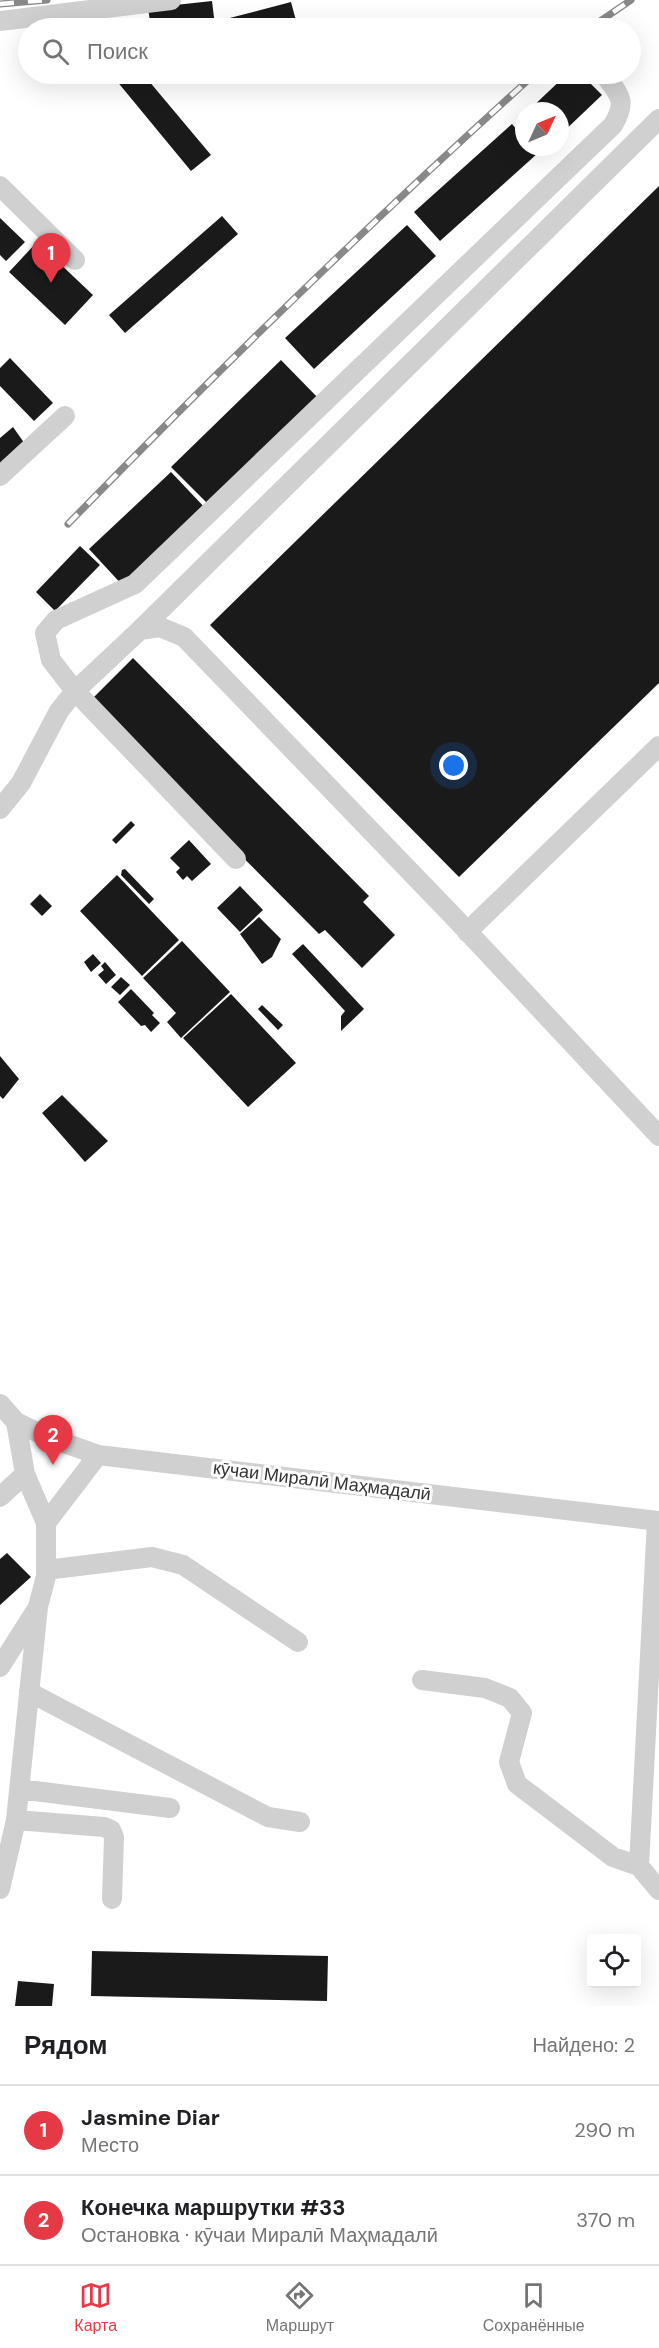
<!DOCTYPE html>
<html lang="ru">
<head>
<meta charset="utf-8">
<style>
	:root { --surface:#fff; --page:#f6f6f6; --text:#202124; --muted:#757577; --line:#e0e0e0; --accent:#e63946 }
	body { margin:0; font-family:"DM Sans",sans-serif; background:var(--page); color:var(--text) }
	.controls { position:absolute; right:18px; bottom:18px; display:grid; overflow:hidden; border-radius:6px; box-shadow:0 6px 24px #0002 }
	.controls button { width:54px; height:54px; display:grid; place-items:center; padding:0; border:0; border-bottom:2px solid var(--line); background:var(--surface); color:var(--text); font:30px sans-serif }
	.compass { position:absolute; left:515px; top:102px; width:54px; height:54px; border-radius:50%; background:var(--surface); box-shadow:0 6px 24px #0002; rotate:46deg }
	.you { position:absolute; left:454px; top:766px; width:21px; height:21px; margin:-15px; border:4px solid #fff; border-radius:50%; background:#1a73e8; box-shadow:0 0 0 9px #1a73e833 }
	.badge { display:grid; place-items:center; width:39px; height:39px; border-radius:50%; background:var(--accent); color:#fff; font-size:20px; font-weight:700 }
	.pin { position:absolute; translate:-50% -50px; filter:drop-shadow(0 2px 3px #0008) }
	.pin::after { content:''; position:absolute; top:32px; width:21px; height:18px; background:inherit; clip-path:polygon(0 0,100% 0,50% 100%) }
	.list { margin:0; padding:0; list-style:none }
	h2 { display:flex; justify-content:space-between; align-items:center; height:78px; margin:0; padding:0 24px; font-size:26px }
	h2 small { font-size:20px; font-weight:400; color:var(--muted) }
	.list li { display:grid; grid-template-columns:39px 1fr auto; gap:18px; align-items:center; box-sizing:border-box; height:90px; padding:0 24px; border-top:2px solid var(--line) }
	.list b { display:block; font-size:22px; white-space:nowrap }
	.list p { margin:0; font-size:20px; white-space:nowrap; color:var(--muted) }
	.list em { font-size:20px; font-style:normal; color:var(--muted) }
	.icon { flex:none; width:33px; height:33px; fill:none; stroke:currentColor; stroke-width:2; stroke-linecap:round; stroke-linejoin:round }
	.map { position:relative; flex:none; width:659px; height:2006px; overflow:hidden }
	.search { position:absolute; background:var(--surface); box-shadow:0 6px 24px #0002; left:18px; right:18px; top:18px; height:66px; display:flex; align-items:center; gap:15px; box-sizing:border-box; padding:0 21px; border-radius:33px; color:var(--muted); font-size:22px }
	.sheet { height:258px; background:var(--surface) }
	nav { display:flex; justify-content:space-around; align-items:center; box-sizing:border-box; height:84px; border-top:2px solid var(--line); background:var(--surface); font-size:16px; color:var(--muted) }
	nav a { display:grid; justify-items:center; gap:3px }
	nav .on { color:var(--accent) }
	.map>svg:first-child { display:block }
	.building { fill:#1a1a1a }
	.lines { fill:none; stroke-linecap:round; stroke-linejoin:round }
	.minor { stroke:#d0d0d0; stroke-width:20 }
	.rail-casing { stroke:#888; stroke-width:7 }
	.rail { stroke:#fff; stroke-width:4.5; stroke-dasharray:14; stroke-linecap:butt }
	.labels { text-anchor:middle; stroke-width:6; stroke-linejoin:round; paint-order:stroke }
	.street-label { font-size:18px; fill:#333; stroke:#fff }
</style>
</head>
<body>
<div class="map">
<svg width="659" height="2006" viewBox="0 0 659 2006">
	<rect width="100%" height="100%" fill="#fff"/>
	<path class="building" d="M 212,1 L 215,26 L 188,28 L 151,28 L 148,8 Z
		M 291,2 L 298,28 L 225,28 L 222,20 Z
		M 115,21 L 115,28 L 101,28 L 100,23 Z
		M 111,74 L 143,74 L 211,155 L 191,171 Z
		M 567,74 L 581,74 L 602,95 L 560,135 L 560,111 L 528,111 Z
		M 512,124 L 524,138 L 524,147 L 532,147 L 538,153 L 440,241 L 414,212 Z
		M 659,186 L 659,683 L 459,877 L 210,625 Z
		M 222,216 L 238,234 L 125,333 L 109,315 Z
		M 0,218 L 25,242 L 6,261 L 0,255 Z
		M 407,225 L 436,256 L 314,369 L 285,338 Z
		M 37,242 L 93,295 L 65,325 L 9,272 Z
		M 10,358 L 53,403 L 34,421 L 0,386 L 0,368 Z
		M 281,360 L 321,401 L 211,507 L 171,467 Z
		M 13,427 L 25,444 L 0,467 L 0,438 Z
		M 171,472 L 208,511 L 125,588 L 89,549 Z
		M 80,546 L 100,565 L 55,611 L 36,592 Z
		M 133,658 L 369,896 L 363,902 L 395,935 L 362,968 L 325,930 L 319,934 L 89,702 Z
		M 131,821 L 135,825 L 116,844 L 112,840 Z
		M 189,840 L 211,864 L 192,881 L 187,876 L 183,880 L 176,872 L 180,868 L 170,858 Z
		M 125,869 L 154,899 L 149,904 L 121,875 L 122,870 Z
		M 117,875 L 179,940 L 142,976 L 80,911 Z
		M 240,886 L 263,910 L 240,932 L 217,908 Z
		M 40,894 L 52,906 L 42,916 L 30,904 Z
		M 259,917 L 281,939 L 272,957 L 262,964 L 240,934 Z
		M 182,941 L 230,992 L 181,1038 L 167,1022 L 176,1013 L 143,978 Z
		M 303,944 L 364,1009 L 341,1031 L 341,1016 L 345,1011 L 292,954 Z
		M 93,954 L 101,963 L 91,972 L 84,962 Z
		M 105,962 L 116,975 L 106,984 L 98,975 L 104,970 L 101,966 Z
		M 121,977 L 130,985 L 120,995 L 111,987 Z
		M 131,989 L 154,1013 L 152,1015 L 160,1023 L 151,1032 L 145,1025 L 141,1026 L 118,1002 Z
		M 231,994 L 296,1063 L 248,1107 L 183,1038 Z
		M 262,1005 L 283,1025 L 278,1030 L 258,1009 Z
		M 0,1056 L 19,1079 L 3,1099 L 0,1096 Z
		M 62,1095 L 108,1141 L 85,1162 L 42,1113 Z
		M 7,1553 L 31,1577 L 0,1605 L 0,1559 Z
		M 92,1951 L 328,1956 L 327,2001 L 91,1996 Z
		M 18,1981 L 54,1984 L 52,2006 L 15,2006 Z"/>
	<g class="lines">
		<path class="minor" d="M 0,21 L 171,0
			M 0,186 L 75,260
			M 0,476 L 65,416
			M 140,630 L 659,119
			M 0,809 L 21,783 L 59,711 L 75,691 L 140,630 L 160,627 L 184,637 L 453,916 L 659,1136
			M 236,859 L 75,691 L 51,660 L 45,633 L 56,620 L 135,584 L 613,125 C 628,100 619,95 604,74
			M 467,932 L 659,746
			M 0,1404 L 16,1422 L 45,1436 L 98,1455 L 659,1521
			M 0,1497 L 25,1474
			M 657,1521 L 639,1866 L 659,1890
			M 46,1523 L 98,1455
			M 46,1570 L 152,1557 L 183,1565 L 298,1642
			M 0,1667 L 38,1607 L 46,1576 L 46,1523 L 25,1474 L 16,1422
			M 422,1680 L 485,1688 L 510,1698 L 522,1713 L 509,1762 L 517,1784 L 613,1857 L 639,1866
			M 29,1692 L 268,1817 L 300,1822
			M 19,1789 L 170,1808
			M 16,1820 L 104,1827 L 111,1830 L 114,1837 L 112,1899
			M 0,1889 L 16,1820 L 38,1607"/>
		<g class="rail-casing">
			<path id="rail" d="M 0,4 L 47,0
				M 590,28 L 631,0
				M 68,524 C 219,369 375,218 535,74"/>
		</g>
		<use href="#rail" class="rail"/>
	</g>
	<g class="labels">
		<g class="street-label">
			<text transform="translate(322 1481) rotate(7)" y="6">кӯчаи Миралӣ Маҳмадалӣ</text>
		</g>
	</g>
</svg>
<div class="controls">
<button><svg class="icon" aria-label="locate" viewBox="0 0 24 24"><circle cx="12" cy="12" r="6"/><path d="M12 2v4M12 18v4M2 12h4M18 12h4"/></svg></button>
</div>
<svg class="compass" viewBox="-18 -18 36 36"><path d="M0-13l5 13h-10z" fill="#e53935"/><path d="M0 13l5-13h-10z" fill="#757577"/></svg>
<div class="you"></div>
<div class="pin badge" style="left:51px;top:283px">1</div>
<div class="pin badge" style="left:53px;top:1465px">2</div>
<div class="search"><svg class="icon" aria-label="search" viewBox="0 0 24 24"><circle cx="10" cy="10" r="6"/><path d="M15 15l6 6"/></svg>Поиск</div>
</div>
<section class="sheet">
<h2>Рядом<small>Найдено: 2</small></h2>
<ul class="list">
<li><span class="badge">1</span><div><b>Jasmine Diar</b><p>Место</p></div><em>290 m</em></li>
<li><span class="badge">2</span><div><b>Конечка маршрутки #33</b><p>Остановка · кӯчаи Миралӣ Маҳмадалӣ</p></div><em>370 m</em></li>
</ul>
</section>
<nav>
<a class="on"><svg class="icon" aria-label="map" viewBox="0 0 24 24"><path d="M3 6l6-2 6 2 6-2v14l-6 2-6-2-6 2zM9 4v14M15 6v14"/></svg>Карта</a>
<a><svg class="icon" aria-label="directions" viewBox="0 0 24 24"><path d="M12 3l9 9-9 9-9-9zM9 14v-3h6M13 9l2 2-2 2"/></svg>Маршрут</a>
<a><svg class="icon" aria-label="saved" viewBox="0 0 24 24"><path d="M7 4h10v16l-5-4-5 4z"/></svg>Сохранённые</a>
</nav>
</body>
</html>
